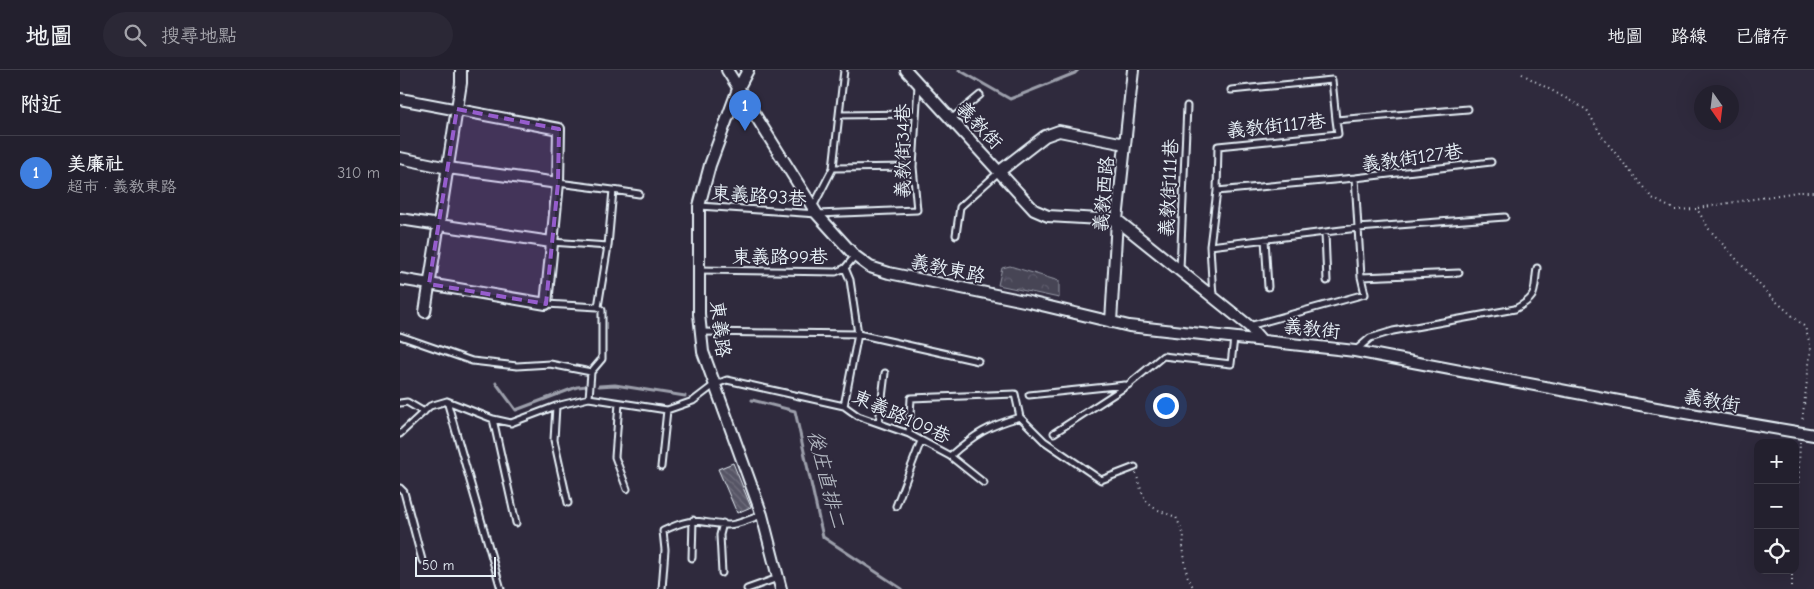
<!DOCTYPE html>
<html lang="zh-TW">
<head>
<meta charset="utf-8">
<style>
	:root { --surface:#23202e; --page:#2b2836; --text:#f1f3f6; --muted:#a3a3aa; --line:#403e4a; --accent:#ea580c }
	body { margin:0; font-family:"Comic Neue","LXGW WenKai TC",sans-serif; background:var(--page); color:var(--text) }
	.controls { position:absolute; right:15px; bottom:15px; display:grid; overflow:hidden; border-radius:10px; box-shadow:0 5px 20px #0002 }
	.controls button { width:45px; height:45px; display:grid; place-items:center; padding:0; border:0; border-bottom:1px solid var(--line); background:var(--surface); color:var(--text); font:25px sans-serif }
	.compass { position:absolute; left:1294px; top:15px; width:45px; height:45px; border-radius:50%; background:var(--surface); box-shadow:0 5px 20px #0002; rotate:166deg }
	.scale { position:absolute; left:15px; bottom:12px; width:81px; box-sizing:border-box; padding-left:5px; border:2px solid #e8f1f8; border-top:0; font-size:14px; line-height:18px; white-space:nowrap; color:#e8f1f8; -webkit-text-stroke:4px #2f2a3d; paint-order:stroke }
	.you { position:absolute; left:765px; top:335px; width:18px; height:18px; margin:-12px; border:4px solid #fff; border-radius:50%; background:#1a73e8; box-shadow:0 0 0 8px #1a73e833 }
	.badge { display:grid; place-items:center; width:32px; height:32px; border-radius:50%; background:var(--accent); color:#fff; font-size:16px; font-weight:700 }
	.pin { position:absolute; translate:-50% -41px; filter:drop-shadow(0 1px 2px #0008) }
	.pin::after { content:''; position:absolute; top:26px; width:18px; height:15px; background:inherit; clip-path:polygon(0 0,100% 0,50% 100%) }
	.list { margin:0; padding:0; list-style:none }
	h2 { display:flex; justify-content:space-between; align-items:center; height:65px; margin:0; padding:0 20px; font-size:21px }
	h2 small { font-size:16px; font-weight:400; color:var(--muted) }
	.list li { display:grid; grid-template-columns:32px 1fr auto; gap:15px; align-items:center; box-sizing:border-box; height:75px; padding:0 20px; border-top:1px solid var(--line) }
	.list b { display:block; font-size:19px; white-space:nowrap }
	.list p { margin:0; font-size:16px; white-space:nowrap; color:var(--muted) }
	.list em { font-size:16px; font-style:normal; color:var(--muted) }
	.icon { flex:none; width:28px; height:28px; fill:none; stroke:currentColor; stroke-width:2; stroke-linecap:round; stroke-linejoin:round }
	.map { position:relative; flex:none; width:1414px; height:519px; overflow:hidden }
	header { display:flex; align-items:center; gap:30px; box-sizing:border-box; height:70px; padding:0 25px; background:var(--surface); border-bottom:1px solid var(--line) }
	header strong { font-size:24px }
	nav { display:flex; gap:28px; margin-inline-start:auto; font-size:18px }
	.search { width:350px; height:45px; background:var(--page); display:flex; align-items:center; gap:12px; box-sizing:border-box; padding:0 18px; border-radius:28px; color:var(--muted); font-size:19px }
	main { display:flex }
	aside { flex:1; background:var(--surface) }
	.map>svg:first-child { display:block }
	.forest { fill:url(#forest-crowns); stroke:#979aa6 }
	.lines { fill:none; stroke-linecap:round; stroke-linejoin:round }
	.stream { stroke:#9c9fab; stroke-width:3 }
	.building { fill:url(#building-back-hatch); stroke:#e8f1f8 }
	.service-casing { stroke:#e8f1f8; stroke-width:9 }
	.minor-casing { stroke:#e8f1f8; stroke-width:14 }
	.path { stroke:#e8f1f8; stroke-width:2; stroke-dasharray:1 4; stroke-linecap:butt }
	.service { stroke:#2f2a3d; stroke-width:5 }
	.minor { stroke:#2f2a3d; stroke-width:10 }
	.marked { fill:#965dcd; fill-opacity:0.2; stroke:#965dcd; stroke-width:4; stroke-dasharray:10 6; stroke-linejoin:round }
	.labels { text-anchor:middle; stroke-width:4; stroke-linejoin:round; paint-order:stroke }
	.street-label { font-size:19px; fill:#e8f1f8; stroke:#2f2a3d }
	.water-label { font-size:20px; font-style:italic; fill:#afb4be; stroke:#2f2a3d }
</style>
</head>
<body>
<header>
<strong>地圖</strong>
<div class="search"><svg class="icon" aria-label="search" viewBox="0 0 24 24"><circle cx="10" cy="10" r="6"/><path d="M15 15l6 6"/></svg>搜尋地點</div>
<nav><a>地圖</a><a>路線</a><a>已儲存</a></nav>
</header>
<main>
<aside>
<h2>附近<small></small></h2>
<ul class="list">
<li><span class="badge" style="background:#3f7fe0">1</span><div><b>美廉社</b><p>超市 · 義教東路</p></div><em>310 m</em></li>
</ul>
</aside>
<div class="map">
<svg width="1414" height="519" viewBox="0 0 1414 519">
	<defs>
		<pattern id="forest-crowns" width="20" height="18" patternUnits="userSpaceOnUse" patternTransform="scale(1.25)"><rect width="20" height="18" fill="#464455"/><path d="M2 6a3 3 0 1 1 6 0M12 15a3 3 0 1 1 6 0" fill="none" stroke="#615f6e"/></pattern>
		<pattern id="building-back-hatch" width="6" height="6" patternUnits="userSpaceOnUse" patternTransform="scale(1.25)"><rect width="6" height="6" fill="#575565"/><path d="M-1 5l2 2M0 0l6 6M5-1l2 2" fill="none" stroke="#6f6e7c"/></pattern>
	</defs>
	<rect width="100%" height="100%" fill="#2f2a3d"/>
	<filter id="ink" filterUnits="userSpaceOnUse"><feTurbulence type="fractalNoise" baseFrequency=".02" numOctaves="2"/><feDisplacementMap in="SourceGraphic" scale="10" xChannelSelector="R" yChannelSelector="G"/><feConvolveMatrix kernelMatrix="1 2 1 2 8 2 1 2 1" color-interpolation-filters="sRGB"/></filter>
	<g filter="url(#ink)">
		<path class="forest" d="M 610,196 L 659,211 L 659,228 L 598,215 L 602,198 Z"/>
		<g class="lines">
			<path class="stream" d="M 559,0 L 610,29 L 675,3 L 678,0
				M 96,313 L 116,340 L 177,317 L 188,316
				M 199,316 L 215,315 L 285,326
				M 352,330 L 395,341 L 423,467 L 502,519"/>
		</g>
		<path class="building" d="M 333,393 L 351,437 L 337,443 L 318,399 Z"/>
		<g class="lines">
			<g class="service-casing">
				<path id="service" d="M 831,20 L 932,10 L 936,50
					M 439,45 L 515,44
					M 550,50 L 580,25
					M 433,98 L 513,97
					M 158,113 L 213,120 L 208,176 L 198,237 L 202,240 L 202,289 L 191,302 L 189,328
					M 213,120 L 239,124
					M 817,121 L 818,76 L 938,64 L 936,50 L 1068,39
					M 299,136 L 417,144 L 517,140 L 513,97 L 518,15
					M 413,137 L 433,98 L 444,0
					M 925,163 L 927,211
					M 556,165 L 560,137 L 600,101
					M 865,169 L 868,217
					M 151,172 L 208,176
					M 810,176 L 958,158 L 1105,147
					M 445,198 L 450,210 L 458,264 L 578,291
					M 780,199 L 787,36
					M 299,200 L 436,202 L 445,198 L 455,186
					M 961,207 L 1059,203
					M 813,227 L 810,176 L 817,121 L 955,108
					M 146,234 L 198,237
					M 849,256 L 965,224 L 961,207 L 955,108 L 1091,92
					M 301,262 L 458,264 L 444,336
					M 0,266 L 72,291 L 117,296 L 150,294 L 191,302
					M 955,281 L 970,268 L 993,261 L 1115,239 C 1139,226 1133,223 1137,198
					M 629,325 L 725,315
					M 47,331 L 101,519
					M 0,333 L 7,332 L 24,342
					M 219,333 L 215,387 L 227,419
					M 156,336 L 154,370 L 168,433
					M 93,349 L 116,453
					M 479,353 L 485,303
					M 654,363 L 728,315 L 763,286 L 831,294 L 834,268
					M 0,364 L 30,336 L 47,331 L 93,349 L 111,353 L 156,336 L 189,328 L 267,340 L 293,331 L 314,315 L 327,310 L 444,336 L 458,346 L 509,364 L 550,386 C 575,364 588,356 620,347 L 644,371 L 701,410 L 735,397
					M 509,364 L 511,328 L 615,324 L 620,347
					M 550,386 L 584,413
					M 261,397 L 267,340
					M 0,418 L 4,422 L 22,490
					M 496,436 L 521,371
					M 292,488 L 293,450
					M 322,503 L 320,465 L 323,453
					M 262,519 L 265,480 L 263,461 C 296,445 295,453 328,455 C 338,455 352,448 362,445
					M 347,519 L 378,508"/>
			</g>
			<g class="minor-casing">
				<path id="minor" d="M 327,0 L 417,144 L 455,186 L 470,197 L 489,203 L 629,232 L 729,256 L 955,281 L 1256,338 L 1414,365
					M 348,0 L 338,19 L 310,95 L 299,136 L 299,244 L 303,282 L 362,445 L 381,519
					M 506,0 L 634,140 L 648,146 L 717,150 L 849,256 L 862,271
					M 0,29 L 159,59 L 158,113 L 146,234 L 0,209
					M 0,88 L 48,98 L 158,113
					M 600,101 L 645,66 L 659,61 L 725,74
					M 0,149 L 151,172
					M 25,242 L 61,13 L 61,0
					M 711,252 L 717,150 L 733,0"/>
			</g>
			<path class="path" d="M 1122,4 L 1187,40 L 1203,68 L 1252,128 L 1275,140 L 1297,139 L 1309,159 L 1369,225 L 1405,257 L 1411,278 L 1402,352
				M 1298,138 L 1397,122 L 1414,122
				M 736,403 C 745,434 745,436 776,447 L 784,465 L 783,477 L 787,505 L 794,519
				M 1395,427 L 1398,421 L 1400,372
				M 1392,500 L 1392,519"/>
			<use href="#service" class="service"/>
			<use href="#minor" class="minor"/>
		</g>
	</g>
	<path class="marked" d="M 57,39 L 159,59 L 158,113 L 146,234 L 29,214 Z"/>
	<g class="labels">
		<g class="street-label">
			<text transform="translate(580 55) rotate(46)" y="7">義教街</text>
			<text transform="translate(876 55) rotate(-6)" y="7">義教街117巷</text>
			<text transform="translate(502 81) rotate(-90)" y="7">義教街34巷</text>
			<text transform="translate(1012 87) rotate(-8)" y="7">義教街127巷</text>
			<text transform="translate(768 118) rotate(-87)" y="7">義教街111巷</text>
			<text transform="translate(703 124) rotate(-85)" y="7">義教西路</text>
			<text transform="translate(359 125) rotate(4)" y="7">東義路93巷</text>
			<text x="380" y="193">東義路99巷</text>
			<text transform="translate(548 198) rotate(12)" y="7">義教東路</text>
			<text transform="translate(912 258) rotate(6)" y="7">義教街</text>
			<text transform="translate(321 259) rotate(83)" y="7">東義路</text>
			<text transform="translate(1312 330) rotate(10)" y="7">義教街</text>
			<text transform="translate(502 346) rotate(24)" y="7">東義路109巷</text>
		</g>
		<g class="water-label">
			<text transform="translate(427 409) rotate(76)" y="7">後庄直排二</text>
		</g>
	</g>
</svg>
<div class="controls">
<button>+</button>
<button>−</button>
<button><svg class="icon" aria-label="locate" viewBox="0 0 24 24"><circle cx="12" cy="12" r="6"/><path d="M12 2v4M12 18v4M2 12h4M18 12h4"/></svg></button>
</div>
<svg class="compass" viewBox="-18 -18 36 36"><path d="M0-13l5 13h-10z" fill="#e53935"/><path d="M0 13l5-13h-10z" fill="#a3a3aa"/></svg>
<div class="scale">50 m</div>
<div class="you"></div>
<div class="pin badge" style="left:345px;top:61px;background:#3f7fe0">1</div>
</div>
</main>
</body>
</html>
